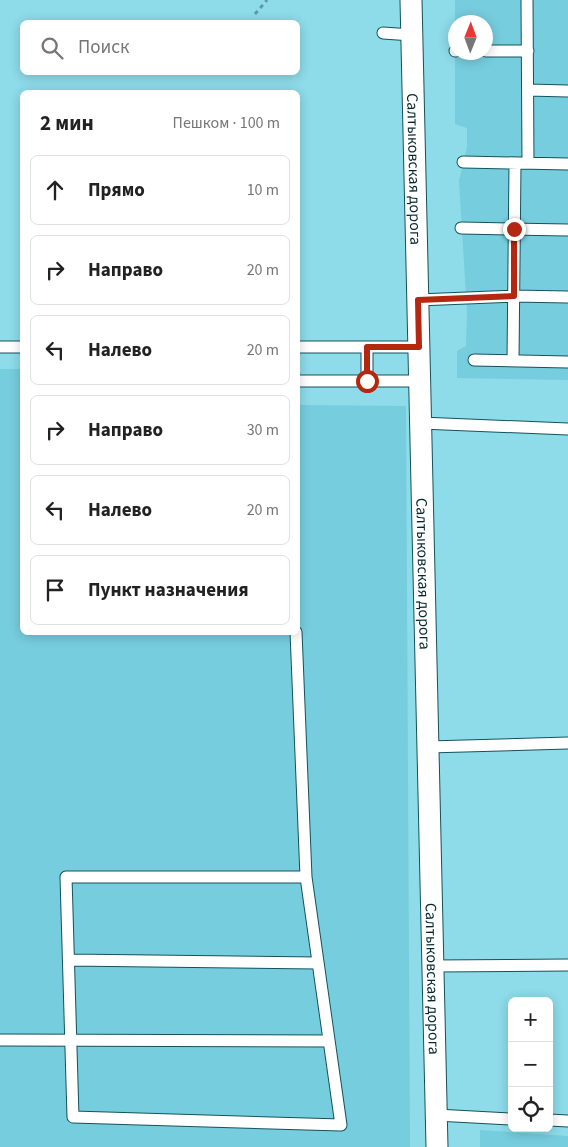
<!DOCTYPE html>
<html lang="ru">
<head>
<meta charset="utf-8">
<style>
	:root { --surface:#fff; --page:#f2f2f2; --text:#222; --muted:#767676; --line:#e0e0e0 }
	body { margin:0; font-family:"Source Sans 3",sans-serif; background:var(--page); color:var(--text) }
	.controls { position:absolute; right:15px; bottom:15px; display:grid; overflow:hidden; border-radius:8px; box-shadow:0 2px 12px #0003 }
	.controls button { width:45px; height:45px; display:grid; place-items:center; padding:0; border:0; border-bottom:1px solid var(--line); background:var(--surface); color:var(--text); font:25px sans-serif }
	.compass { position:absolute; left:448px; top:15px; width:45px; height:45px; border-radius:50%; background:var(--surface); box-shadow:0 2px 12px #0003; rotate:1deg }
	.stop { position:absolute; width:15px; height:15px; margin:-11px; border:4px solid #b42711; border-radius:50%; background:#fff }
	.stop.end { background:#b42711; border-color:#fff; box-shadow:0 1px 5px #0008 }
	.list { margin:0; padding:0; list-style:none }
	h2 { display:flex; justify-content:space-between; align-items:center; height:65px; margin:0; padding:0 20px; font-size:21px }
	h2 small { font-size:16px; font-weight:400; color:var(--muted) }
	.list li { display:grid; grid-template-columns:32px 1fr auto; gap:15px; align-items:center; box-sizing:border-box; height:70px; margin:0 10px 10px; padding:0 10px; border:1px solid var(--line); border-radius:8px }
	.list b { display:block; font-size:19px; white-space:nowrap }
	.list em { font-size:16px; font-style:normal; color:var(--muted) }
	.icon { flex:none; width:28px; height:28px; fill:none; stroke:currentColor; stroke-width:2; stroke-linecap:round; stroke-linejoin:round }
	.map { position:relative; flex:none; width:568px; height:1147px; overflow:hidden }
	.search { position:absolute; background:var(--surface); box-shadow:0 2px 12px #0003; left:20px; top:20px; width:280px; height:55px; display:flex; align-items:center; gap:12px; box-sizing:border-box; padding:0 18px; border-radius:8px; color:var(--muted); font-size:19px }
	.panel { position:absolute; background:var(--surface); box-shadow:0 2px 12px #0003; left:20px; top:90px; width:280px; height:545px; border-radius:8px }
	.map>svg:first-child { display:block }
	.built { fill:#76cdde; fill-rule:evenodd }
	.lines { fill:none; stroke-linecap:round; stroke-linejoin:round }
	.service-casing { stroke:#14525d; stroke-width:13 }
	.minor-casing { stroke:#14525d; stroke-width:23 }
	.path { stroke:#5d9aa6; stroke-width:3; stroke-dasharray:4 4; stroke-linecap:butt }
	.service { stroke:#fff; stroke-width:11 }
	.minor { stroke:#fff; stroke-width:21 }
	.route { stroke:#b42711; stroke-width:6 }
	.labels { text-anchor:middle; stroke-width:4.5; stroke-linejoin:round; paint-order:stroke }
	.street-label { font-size:16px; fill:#06282e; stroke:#9be8f8 }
</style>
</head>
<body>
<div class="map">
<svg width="568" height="1147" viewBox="0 0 568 1147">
	<rect width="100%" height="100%" fill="#8edbea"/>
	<path class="built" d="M 455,0 L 568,0 L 568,380 L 457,378 L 457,351 L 466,346 L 467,312 L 459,181 L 467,147 L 467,128 L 455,124 ZM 456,22 L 486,22 L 486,52 L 456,52 Z
		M 0,369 L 22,369 L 22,632 L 298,632 L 298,405 L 406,406 L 410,1147 L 0,1147 Z
		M 480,1130 L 568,1136 L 568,1147 L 480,1147 Z"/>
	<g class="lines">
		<g class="service-casing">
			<path id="service" d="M 527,0 L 528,163
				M 383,33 L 412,35
				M 455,51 L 456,51
				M 486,51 L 528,51
				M 528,90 L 568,91
				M 463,162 L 568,164
				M 461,228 L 568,230
				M 418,300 L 514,296 L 568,297
				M 0,347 L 22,347
				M 298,347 L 419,347
				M 367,347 L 367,381
				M 474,360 L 568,362
				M 513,361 L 515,163
				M 298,381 L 420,381
				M 421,423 L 568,429
				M 296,632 L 306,877 L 341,1125 L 73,1117 L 66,877 L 306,877
				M 428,747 L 568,743
				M 69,960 L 318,963
				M 433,966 L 568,965
				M 0,1040 L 329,1041
				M 436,1115 L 512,1119
				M 549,1120 L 568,1121"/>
		</g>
		<g class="minor-casing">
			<g id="minor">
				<path id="s1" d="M 411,0 L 437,1147"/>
			</g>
		</g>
		<path class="path" d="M 255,14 L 267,0"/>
		<use href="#service" class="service"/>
		<use href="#minor" class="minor"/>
	</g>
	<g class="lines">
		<path class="route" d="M 367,381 L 367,347 L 419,347 L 418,300 L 514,296 L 514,229"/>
	</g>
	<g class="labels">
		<g class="street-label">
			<text dy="6" stroke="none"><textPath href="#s1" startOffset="169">Салтыковская дорога</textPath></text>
			<text dy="6" stroke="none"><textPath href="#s1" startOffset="574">Салтыковская дорога</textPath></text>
			<text dy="6" stroke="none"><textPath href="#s1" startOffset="979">Салтыковская дорога</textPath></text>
		</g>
	</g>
</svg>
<div class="controls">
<button>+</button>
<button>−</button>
<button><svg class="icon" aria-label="locate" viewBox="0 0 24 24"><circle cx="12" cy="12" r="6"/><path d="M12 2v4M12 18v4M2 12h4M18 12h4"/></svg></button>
</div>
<svg class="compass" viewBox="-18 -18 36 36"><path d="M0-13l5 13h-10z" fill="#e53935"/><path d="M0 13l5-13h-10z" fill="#767676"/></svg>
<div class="stop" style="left:367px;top:381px"></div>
<div class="stop end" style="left:514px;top:229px"></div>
<div class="search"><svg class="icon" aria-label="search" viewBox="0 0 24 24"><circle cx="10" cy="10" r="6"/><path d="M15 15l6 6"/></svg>Поиск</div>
<section class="panel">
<h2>2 мин<small>Пешком · 100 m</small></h2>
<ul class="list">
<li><svg class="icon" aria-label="ahead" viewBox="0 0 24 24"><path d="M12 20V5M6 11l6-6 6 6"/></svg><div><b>Прямо</b></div><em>10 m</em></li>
<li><svg class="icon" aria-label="right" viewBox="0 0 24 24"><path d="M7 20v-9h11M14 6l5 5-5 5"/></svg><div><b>Направо</b></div><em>20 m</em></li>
<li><svg class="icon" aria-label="left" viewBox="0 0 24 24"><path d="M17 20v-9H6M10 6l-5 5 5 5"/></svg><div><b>Налево</b></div><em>20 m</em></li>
<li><svg class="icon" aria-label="right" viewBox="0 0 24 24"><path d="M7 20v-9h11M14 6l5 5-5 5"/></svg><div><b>Направо</b></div><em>30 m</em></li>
<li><svg class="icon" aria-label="left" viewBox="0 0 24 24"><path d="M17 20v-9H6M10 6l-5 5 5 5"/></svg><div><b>Налево</b></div><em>20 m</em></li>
<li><svg class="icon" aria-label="arrive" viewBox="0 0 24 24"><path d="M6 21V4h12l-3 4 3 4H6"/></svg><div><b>Пункт назначения</b></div></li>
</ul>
</section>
</div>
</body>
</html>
